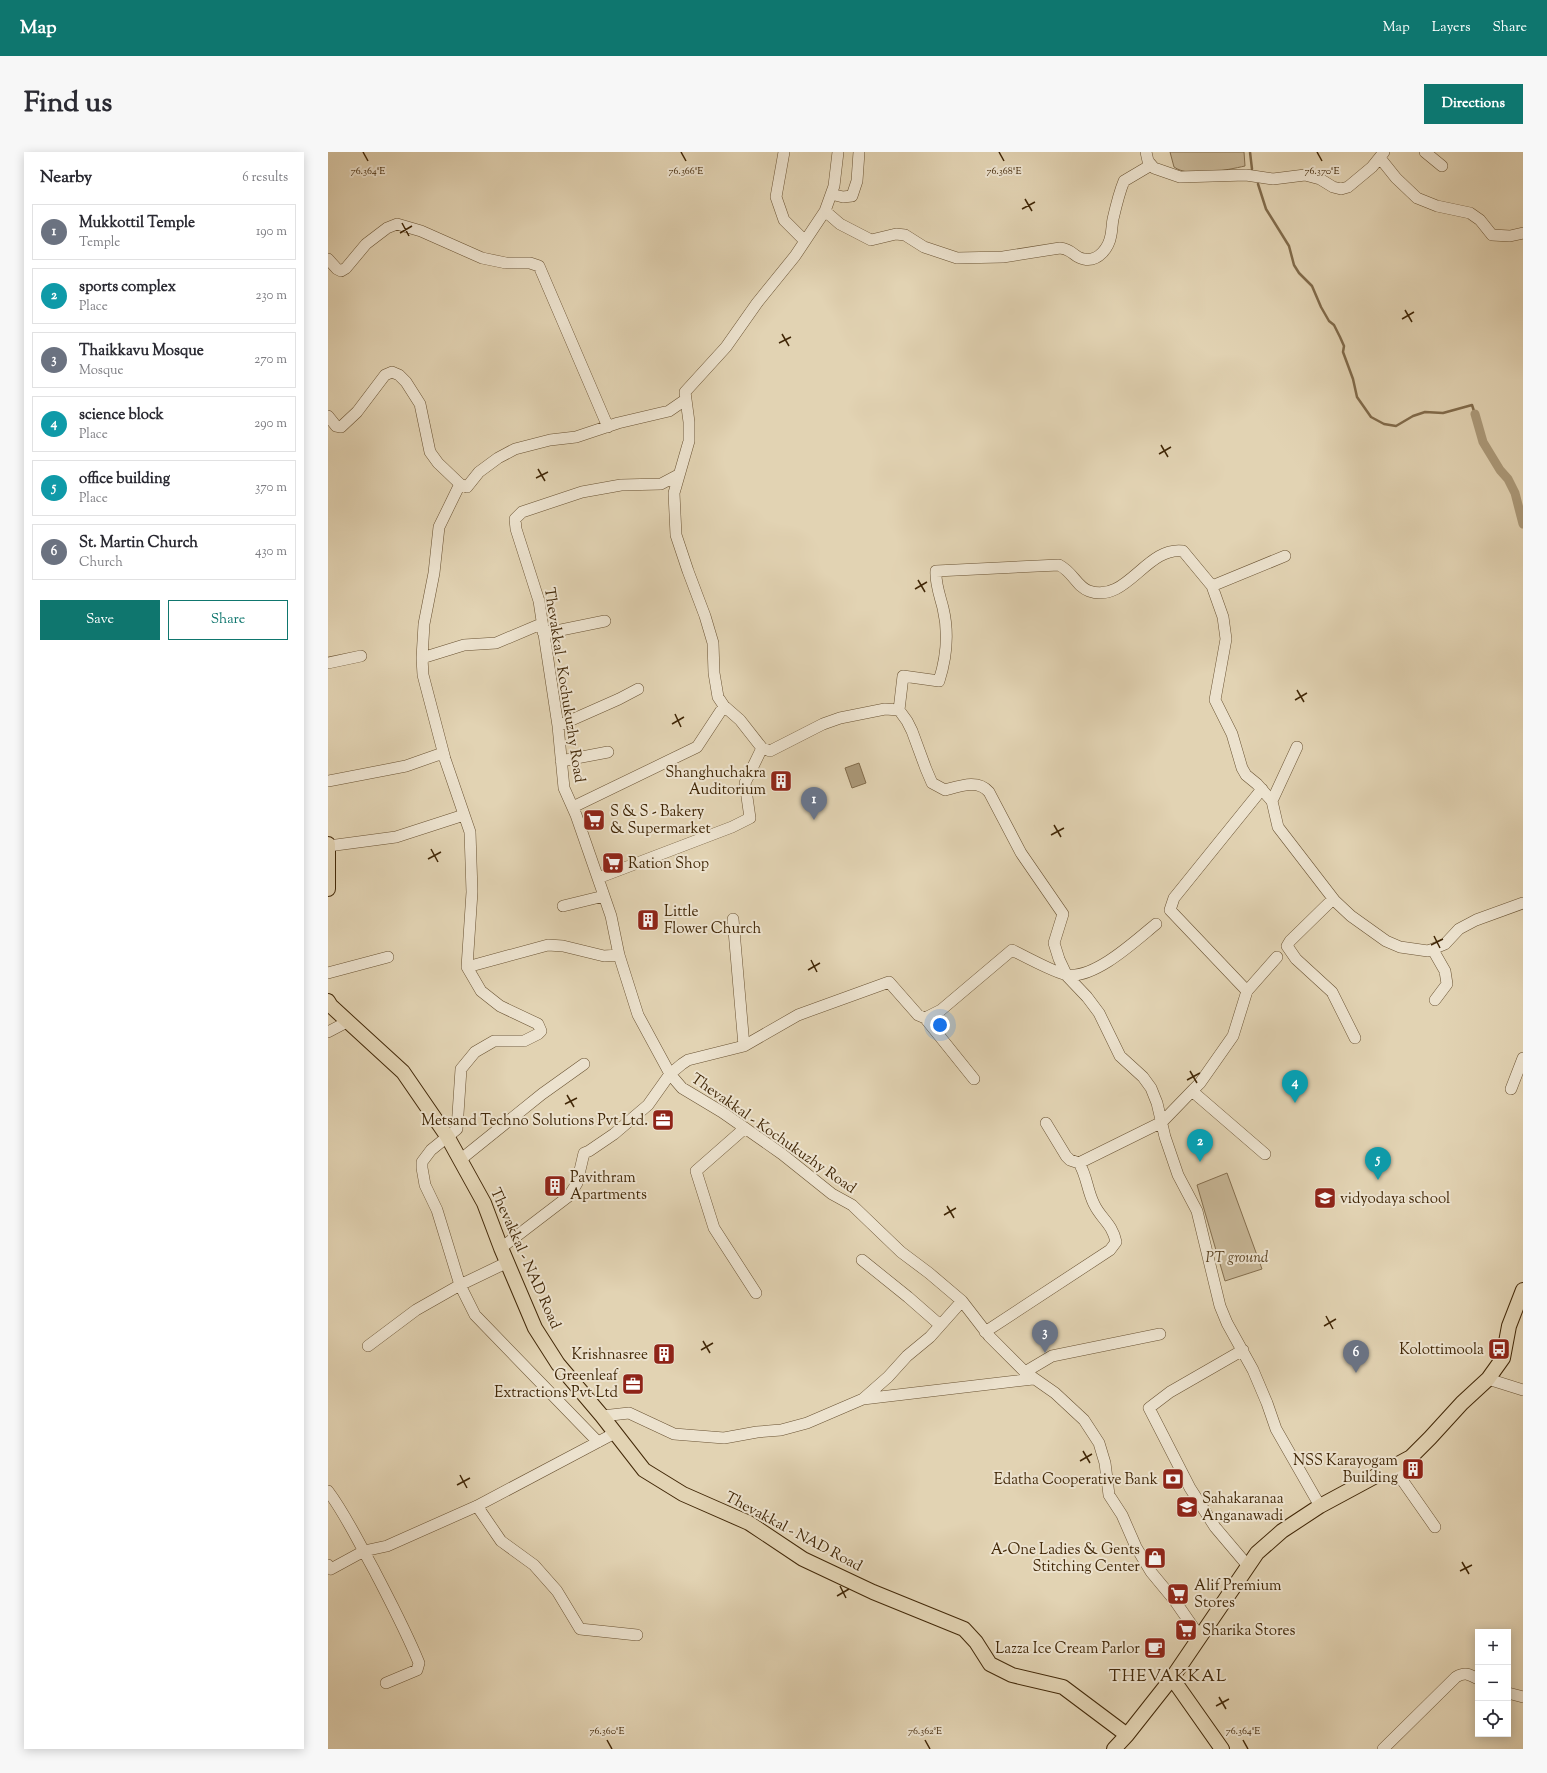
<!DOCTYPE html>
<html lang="en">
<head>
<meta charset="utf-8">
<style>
	:root { --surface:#fff; --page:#f7f7f7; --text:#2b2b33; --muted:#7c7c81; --line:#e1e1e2; --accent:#0f766e }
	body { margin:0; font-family:"Sorts Mill Goudy",serif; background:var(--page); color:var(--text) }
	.controls { position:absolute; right:12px; bottom:12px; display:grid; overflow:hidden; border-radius:0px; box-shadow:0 2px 10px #0003 }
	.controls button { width:36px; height:36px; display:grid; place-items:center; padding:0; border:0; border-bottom:1px solid var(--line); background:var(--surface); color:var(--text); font:20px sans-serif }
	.you { position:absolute; left:612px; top:873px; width:14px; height:14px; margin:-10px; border:3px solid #fff; border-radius:50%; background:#1a73e8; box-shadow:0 0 0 6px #1a73e833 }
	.badge { display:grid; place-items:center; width:26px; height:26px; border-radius:50%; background:var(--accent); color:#fff; font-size:13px; font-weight:700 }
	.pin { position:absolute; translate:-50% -33px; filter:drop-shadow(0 1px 2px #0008) }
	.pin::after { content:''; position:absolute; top:21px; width:14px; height:12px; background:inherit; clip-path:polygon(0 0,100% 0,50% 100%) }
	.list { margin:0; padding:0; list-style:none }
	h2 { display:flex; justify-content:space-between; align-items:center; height:52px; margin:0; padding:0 16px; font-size:17px }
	h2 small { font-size:13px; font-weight:400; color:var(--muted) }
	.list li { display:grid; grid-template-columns:26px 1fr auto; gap:12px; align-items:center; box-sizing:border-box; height:56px; margin:0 8px 8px; padding:0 8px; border:1px solid var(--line); border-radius:0px }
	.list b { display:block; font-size:15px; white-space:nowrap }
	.list p { margin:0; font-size:13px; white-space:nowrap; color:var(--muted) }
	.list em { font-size:13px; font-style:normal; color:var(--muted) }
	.actions { display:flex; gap:8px; padding:12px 16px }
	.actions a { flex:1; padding:9px 0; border:1px solid var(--accent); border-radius:0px; text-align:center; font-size:14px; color:var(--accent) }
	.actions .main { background:var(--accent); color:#fff }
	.icon { flex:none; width:22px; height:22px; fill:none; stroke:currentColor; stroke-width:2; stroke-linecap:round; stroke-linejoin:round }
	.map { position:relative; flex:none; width:1195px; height:1597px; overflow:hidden; border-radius:0px }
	header { display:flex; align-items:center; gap:24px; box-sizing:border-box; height:56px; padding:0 20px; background:var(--accent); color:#fff }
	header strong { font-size:19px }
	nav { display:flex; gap:22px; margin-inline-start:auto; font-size:14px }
	.intro { display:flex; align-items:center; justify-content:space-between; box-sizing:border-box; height:96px; padding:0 24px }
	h1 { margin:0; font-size:28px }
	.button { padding:10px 18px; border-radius:0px; background:var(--accent); color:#fff; font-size:14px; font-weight:700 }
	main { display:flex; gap:24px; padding:0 24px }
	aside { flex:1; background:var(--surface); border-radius:0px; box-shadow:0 2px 10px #0003 }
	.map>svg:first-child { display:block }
	.green { fill:#c7b696; stroke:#846e4e }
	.water { fill:#ab9979; stroke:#816b4b }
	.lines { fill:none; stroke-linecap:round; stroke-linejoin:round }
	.stream { stroke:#816b4b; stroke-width:2.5 }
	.canal { stroke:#ab9979; stroke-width:9 }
	.minor-casing { stroke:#695232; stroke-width:12 }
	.major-casing { stroke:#412707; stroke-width:16 }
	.minor { stroke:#ece2ce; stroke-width:11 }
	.major { stroke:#e2d3b3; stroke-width:14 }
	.ticks { fill:none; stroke:#412707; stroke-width:1.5 }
	.labels { text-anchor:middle; stroke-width:4; stroke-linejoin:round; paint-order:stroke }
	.street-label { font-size:15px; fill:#412707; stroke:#ece2ce }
	.poi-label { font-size:15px; fill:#412707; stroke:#ece2ce; text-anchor:end }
	.park-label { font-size:15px; font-style:italic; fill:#5c4424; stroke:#ece2ce }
	.quarter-label { font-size:17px; letter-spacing:1px; fill:#412707; stroke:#ece2ce }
	.ticks-label { font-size:10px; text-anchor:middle; fill:#412707; stroke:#ece2ce; stroke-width:4; stroke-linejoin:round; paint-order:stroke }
</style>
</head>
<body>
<header>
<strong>Map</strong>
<nav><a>Map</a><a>Layers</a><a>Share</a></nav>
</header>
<div class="intro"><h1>Find us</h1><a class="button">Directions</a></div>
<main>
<aside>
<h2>Nearby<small>6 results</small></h2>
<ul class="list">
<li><span class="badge" style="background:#6b7280">1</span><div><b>Mukkottil Temple</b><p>Temple</p></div><em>190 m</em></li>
<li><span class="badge" style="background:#0f9aa8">2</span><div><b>sports complex</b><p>Place</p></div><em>230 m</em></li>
<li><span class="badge" style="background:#6b7280">3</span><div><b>Thaikkavu Mosque</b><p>Mosque</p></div><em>270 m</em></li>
<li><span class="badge" style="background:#0f9aa8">4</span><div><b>science block</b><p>Place</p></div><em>290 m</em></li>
<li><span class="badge" style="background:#0f9aa8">5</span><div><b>office building</b><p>Place</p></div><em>370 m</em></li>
<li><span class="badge" style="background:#6b7280">6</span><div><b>St. Martin Church</b><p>Church</p></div><em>430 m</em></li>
</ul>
<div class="actions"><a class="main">Save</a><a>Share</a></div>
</aside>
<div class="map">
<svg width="1195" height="1597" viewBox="0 0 1195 1597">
	<rect width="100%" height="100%" fill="#e2d3b3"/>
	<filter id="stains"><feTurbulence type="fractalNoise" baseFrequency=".005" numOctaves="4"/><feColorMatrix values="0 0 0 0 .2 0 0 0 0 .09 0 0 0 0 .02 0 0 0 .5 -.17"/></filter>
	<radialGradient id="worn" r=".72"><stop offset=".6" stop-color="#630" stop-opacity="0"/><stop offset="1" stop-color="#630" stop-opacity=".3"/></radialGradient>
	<path class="green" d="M 842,0 L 916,0 L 917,14 C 899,18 861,26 846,15 Z
		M 899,1021 L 934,1117 L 897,1129 L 869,1033 Z"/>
	<path class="water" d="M 531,611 L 538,631 L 524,636 L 517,616 Z"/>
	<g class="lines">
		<path class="stream" d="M 922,0 L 924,17
			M 930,32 L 938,57 L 961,94 L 966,113 L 971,121 L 984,134 L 993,155 L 1001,169 L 1006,173 L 1012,185 L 1016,194 L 1015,200 L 1025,227 L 1029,245 L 1043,265 L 1056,272 L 1068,274 L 1085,264 L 1097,260 L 1115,261 L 1144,253 L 1147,262"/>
		<path class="canal" d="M 1147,262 L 1155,290 L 1172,318 L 1180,327 L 1187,341 L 1195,372"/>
		<g class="minor-casing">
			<path id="minor" d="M 456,0 L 448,45 L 456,68 L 477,89
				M 510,0 L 506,34 L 497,59 L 467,104 L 429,151 L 398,195 L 357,240 L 361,270 L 361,289 L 346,341 L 348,383 L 360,419 L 377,464 L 385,491 L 386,521 L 390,545 L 396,554 L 412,568 L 434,596 L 442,599 L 495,572 L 512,566 L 557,557 L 571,558 L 579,569 L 584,579 L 598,617 L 604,631 L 617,638 C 632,634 650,627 661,640 L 693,701 L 735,762 L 726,791 L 731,807 L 739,824 L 759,845 L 771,861 L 792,904 L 815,925 L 823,936 L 829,951 L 837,985 L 850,1023 L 869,1059 L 892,1154 L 899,1171 L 925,1218 L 939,1251 L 948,1277 L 992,1354
				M 818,0 L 820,9 L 826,16 L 852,25 L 918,23 L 945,27 L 977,23 L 992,27 L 1005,35 L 1013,37 L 1020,35 L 1044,15 L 1056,0
				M 1097,0 L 1114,14
				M 1052,6 L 1068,26 L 1089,46 L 1109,54 L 1142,61 L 1152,68 L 1164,83 L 1182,84 L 1195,81
				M 503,42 L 515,45 L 524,44 L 529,29 L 531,0
				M 497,59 L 512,72 L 543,88 L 568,82 L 577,83 L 596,95 L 629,106 L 675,105 L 732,96 C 745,97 746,106 756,107 C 771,110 781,95 783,83 C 784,78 784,72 785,67 C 788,54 791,41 796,29 L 823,13
				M 0,107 L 9,117 L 13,119 L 18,116 L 38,92 L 59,76 L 69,72 L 93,79 L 154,106 L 178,111 L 202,111 L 211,114 L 280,275
				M 0,264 L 8,274 L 13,275 L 29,260 L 57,223 L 64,220 L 71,223 L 78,230 L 92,252 L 102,300 L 110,311 L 132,332 L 139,335 L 151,320 L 170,306 L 187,297 L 222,288 L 248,285 L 290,271 L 341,259 L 357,248
				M 350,323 L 333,332 L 293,333 L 254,340 L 194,360 L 187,367 L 188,377 L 211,449 L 230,574 L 236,636 L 248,663 L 273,735 L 283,764 L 291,803 L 310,863 L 342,922 L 354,936 L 394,960 L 454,1002 L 504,1042 L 524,1053 L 573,1100 L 601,1121 L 634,1149 L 661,1184 L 697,1220 L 727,1241 L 756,1268 L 771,1291 L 777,1311 L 781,1343 L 794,1363 L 808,1395 L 823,1420 L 847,1449 L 872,1485
				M 132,332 L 111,375 L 106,421 L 96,472 L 94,506 L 95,523 L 117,607 L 142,680 L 144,740 L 139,815 L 153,839 L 172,854 L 210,872 L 213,879 L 210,882 L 196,889 L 166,889 L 147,900 L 133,917 L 129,977 L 103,998 L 94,1010 L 94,1016 L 97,1033 L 109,1058 L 132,1133 L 147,1163 L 270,1290
				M 884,434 L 957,404
				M 215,480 L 228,479 L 277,469
				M 94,506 L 136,493 L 168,491 L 213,472
				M 0,511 L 33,504
				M 571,558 L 575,524 L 611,529 C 619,504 621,481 615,456 C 612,444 607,431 608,419 L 731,413 C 745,420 749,435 761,439 C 799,452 818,394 855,399 L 884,434 L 895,465 L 898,487 L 887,548 L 904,582 L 914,616 L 918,623 L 929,632 L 944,649 L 950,675 L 1007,749 L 1023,764 L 1058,789 L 1072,795 L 1100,799 L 1117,792 L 1131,777 L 1148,768 L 1195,751
				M 230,574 L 291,547 L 310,537
				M 233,609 L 280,600
				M 0,629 L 78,614 L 115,601
				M 944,649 L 969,595
				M 245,655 L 369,595 L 396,554
				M 0,694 L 68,685 L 136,663
				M 270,726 L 404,675 L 422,666 L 417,631 L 434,596
				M 1005,747 L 962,789 L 959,794 L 968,807 L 1004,840 L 1027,886
				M 235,754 L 276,744
				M 405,767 L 416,894
				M 1105,798 L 1117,819 L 1119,832 L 1107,848
				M 139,815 L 220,793 L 235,794 L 276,804 L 291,803
				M 0,821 L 60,805
				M 919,839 L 842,758 L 846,746 L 934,637
				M 597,866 L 646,927
				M 0,880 L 19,870
				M 1183,937 L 1195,906
				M 864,939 L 937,1002
				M 718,971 L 738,1004 L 742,1008 L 751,1011 L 834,970 L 864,939 L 872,931 L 905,884 L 919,839 L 949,805
				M 417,976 L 368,1019 L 386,1076 L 428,1141
				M 132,1008 L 214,942 L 256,912
				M 173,1096 L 241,1044 L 249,1031 L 256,1001 L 261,999 L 286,982 L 320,953 L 342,922 L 354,912 L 360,908 L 416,894 L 470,863 L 561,830 L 590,863 L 597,866 L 613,858 L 684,798 C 694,803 731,823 740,823 C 768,826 807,789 828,772
				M 534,1108 L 580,1145 L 612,1173
				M 657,1180 L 782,1098 L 788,1090 C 784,1071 773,1067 766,1052 C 759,1038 759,1024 751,1011
				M 40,1194 L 88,1158 L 132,1133 L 180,1110
				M 915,1198 L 842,1240 L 821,1256 L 862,1336 L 887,1375 L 920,1414
				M 697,1220 L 724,1204 L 832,1182
				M 1160,1227 L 1195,1238
				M 535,1247 L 705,1227
				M 274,1264 L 301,1261 L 346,1282 L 396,1286 L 429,1280 L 453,1278 L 479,1271 L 535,1247 L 560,1225 L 579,1204 L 602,1185 L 634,1149
				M 1065,1315 L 1107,1375
				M 0,1339 C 18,1363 31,1391 46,1418 C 62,1449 78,1479 91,1511 L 89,1518 L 58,1531
				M 149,1354 L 173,1389 L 206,1413 L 229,1439 L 252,1477 L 309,1483
				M 0,1413 L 3,1417 L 36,1399 L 59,1394 L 149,1354 L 287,1281
				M 1180,1541 L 1195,1545
				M 1055,1597 L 1128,1525 C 1137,1520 1141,1522 1150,1527"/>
		</g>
		<g class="major-casing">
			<path id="major" d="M 0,692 L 0,737
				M 0,849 L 3,854 L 75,920 L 119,984 L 156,1051 L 173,1096 L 207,1176 L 230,1212 L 274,1264 L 316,1318 L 355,1342 L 421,1371 L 475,1407 L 545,1440 L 636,1477 L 648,1490 L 662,1512 L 684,1523 L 735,1535 L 799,1583
				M 844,1526 L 894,1597
				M 786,1597 L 799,1583 L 844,1526 L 929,1401 L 954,1379 L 992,1354 L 1083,1305 L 1102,1286 L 1134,1251 L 1160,1227 L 1175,1206 L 1181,1174 L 1195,1138"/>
		</g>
		<use href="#minor" class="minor"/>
		<use href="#major" class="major"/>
	</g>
	<path class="ticks" d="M 35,0 L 40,9M 353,0 L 358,9M 671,0 L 676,9M 989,0 L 994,9M 697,47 L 704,59M 694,57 L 707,50M 74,71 L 81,84M 72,81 L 84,74M 1077,158 L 1084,170M 1074,167 L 1086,160M 454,182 L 461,194M 451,191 L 463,185M 833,293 L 840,305M 831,302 L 843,295M 210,317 L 217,329M 208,326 L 220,320M 590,428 L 597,440M 587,437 L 599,430M 969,538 L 976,550M 967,548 L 979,541M 347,562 L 353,575M 344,572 L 356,565M 726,673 L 733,685M 723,683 L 736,676M 103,697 L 110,710M 100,707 L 113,700M 1106,784 L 1112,796M 1103,793 L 1115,787M 483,808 L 489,820M 480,818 L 492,811M 862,919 L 869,931M 859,928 L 872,921M 239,943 L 246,955M 237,952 L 249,946M 619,1054 L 626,1066M 616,1063 L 628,1056M 998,1164 L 1005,1177M 996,1174 L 1008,1167M 375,1189 L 382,1201M 373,1198 L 385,1191M 755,1299 L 762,1311M 752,1309 L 764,1302M 132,1323 L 139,1336M 129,1333 L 142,1326M 1134,1410 L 1141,1422M 1132,1419 L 1144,1413M 512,1434 L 518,1446M 509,1444 L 521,1437M 891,1545 L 898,1557M 888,1554 L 901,1547M 279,1588 L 284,1597M 597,1588 L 602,1597M 915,1588 L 920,1597"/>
	<defs>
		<g id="building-square" transform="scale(1.15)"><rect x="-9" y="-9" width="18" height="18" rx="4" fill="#8f2418" stroke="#ece2ce"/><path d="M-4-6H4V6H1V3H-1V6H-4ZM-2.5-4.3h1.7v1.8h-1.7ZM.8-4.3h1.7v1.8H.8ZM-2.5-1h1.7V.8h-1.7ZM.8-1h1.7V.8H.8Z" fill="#fff"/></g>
		<g id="supermarket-square" transform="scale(1.15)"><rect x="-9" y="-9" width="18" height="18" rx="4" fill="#8f2418" stroke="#ece2ce"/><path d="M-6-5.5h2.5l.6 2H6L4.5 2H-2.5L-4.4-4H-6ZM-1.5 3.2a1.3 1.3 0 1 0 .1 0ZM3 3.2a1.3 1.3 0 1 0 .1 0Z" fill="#fff"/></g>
		<g id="office-square" transform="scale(1.15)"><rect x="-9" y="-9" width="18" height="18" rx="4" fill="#8f2418" stroke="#ece2ce"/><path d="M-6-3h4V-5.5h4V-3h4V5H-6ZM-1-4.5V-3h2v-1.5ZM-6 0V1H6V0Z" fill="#fff"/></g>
		<g id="school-square" transform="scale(1.15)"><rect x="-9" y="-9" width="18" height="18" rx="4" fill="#8f2418" stroke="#ece2ce"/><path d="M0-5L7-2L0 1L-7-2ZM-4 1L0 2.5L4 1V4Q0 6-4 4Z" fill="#fff"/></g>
		<g id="bus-square" transform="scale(1.15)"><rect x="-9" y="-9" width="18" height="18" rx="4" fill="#8f2418" stroke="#ece2ce"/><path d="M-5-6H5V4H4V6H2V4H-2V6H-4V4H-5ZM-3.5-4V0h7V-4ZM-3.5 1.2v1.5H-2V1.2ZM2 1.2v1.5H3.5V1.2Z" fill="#fff"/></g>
		<g id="bank-square" transform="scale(1.15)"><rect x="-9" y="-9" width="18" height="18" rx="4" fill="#8f2418" stroke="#ece2ce"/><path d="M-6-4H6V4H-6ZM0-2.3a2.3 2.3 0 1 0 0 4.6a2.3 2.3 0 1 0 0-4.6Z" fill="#fff"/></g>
		<g id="shop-square" transform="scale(1.15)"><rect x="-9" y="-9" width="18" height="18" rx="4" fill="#8f2418" stroke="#ece2ce"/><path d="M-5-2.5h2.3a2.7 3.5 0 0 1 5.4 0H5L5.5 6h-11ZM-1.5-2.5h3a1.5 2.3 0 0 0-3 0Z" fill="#fff"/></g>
		<g id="cafe-square" transform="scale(1.15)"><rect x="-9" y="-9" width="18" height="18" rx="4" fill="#8f2418" stroke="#ece2ce"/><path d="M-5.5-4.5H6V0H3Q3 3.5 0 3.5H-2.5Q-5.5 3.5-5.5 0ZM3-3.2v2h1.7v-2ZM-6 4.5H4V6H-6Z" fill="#fff"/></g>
	</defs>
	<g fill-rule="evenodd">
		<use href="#building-square" x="453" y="629"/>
		<use href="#supermarket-square" x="266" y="668"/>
		<use href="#supermarket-square" x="285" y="711"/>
		<use href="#building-square" x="320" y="768"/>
		<use href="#office-square" x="335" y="968"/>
		<use href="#building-square" x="227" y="1034"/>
		<use href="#school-square" x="997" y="1046"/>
		<use href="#bus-square" x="1171" y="1197"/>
		<use href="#building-square" x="336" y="1202"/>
		<use href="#office-square" x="305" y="1232"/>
		<use href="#building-square" x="1085" y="1317"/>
		<use href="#bank-square" x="845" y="1327"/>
		<use href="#school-square" x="859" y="1355"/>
		<use href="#shop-square" x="827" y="1406"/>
		<use href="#supermarket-square" x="850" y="1442"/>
		<use href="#supermarket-square" x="858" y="1478"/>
		<use href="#cafe-square" x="827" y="1496"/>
	</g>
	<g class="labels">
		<g class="street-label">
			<text transform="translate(237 533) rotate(81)" y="5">Thevakkal - Kochukuzhy Road</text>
			<text transform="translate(446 981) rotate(35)" y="5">Thevakkal - Kochukuzhy Road</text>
			<text transform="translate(198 1106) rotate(66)" y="5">Thevakkal - NAD Road</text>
			<text transform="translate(466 1379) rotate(28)" y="5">Thevakkal - NAD Road</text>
		</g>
		<g class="poi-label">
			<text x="438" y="625">Shanghuchakra<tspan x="438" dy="17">Auditorium</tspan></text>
			<text x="282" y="664" text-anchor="start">S &amp; S - Bakery<tspan x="282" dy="17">&amp; Supermarket</tspan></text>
			<text x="300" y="716" text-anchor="start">Ration Shop</text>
			<text x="336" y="764" text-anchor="start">Little<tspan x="336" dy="17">Flower Church</tspan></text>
			<text x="320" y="973">Metsand Techno Solutions Pvt Ltd.</text>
			<text x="242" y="1030" text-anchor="start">Pavithram<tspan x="242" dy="17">Apartments</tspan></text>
			<text x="1012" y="1051" text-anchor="start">vidyodaya school</text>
			<text x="1156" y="1202">Kolottimoola</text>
			<text x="320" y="1207">Krishnasree</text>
			<text x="290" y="1228">Greenleaf<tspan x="290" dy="17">Extractions Pvt Ltd</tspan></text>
			<text x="1070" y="1313">NSS Karayogam<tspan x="1070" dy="17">Building</tspan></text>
			<text x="830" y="1332">Edatha Cooperative Bank</text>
			<text x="874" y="1351" text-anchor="start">Sahakaranaa<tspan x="874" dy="17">Anganawadi</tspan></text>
			<text x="812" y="1402">A-One Ladies &amp; Gents<tspan x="812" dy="17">Stitching Center</tspan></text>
			<text x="866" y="1438" text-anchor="start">Alif Premium<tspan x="866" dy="17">Stores</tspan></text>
			<text x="874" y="1483" text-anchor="start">Sharika Stores</text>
			<text x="812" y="1501">Lazza Ice Cream Parlor</text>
		</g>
		<g class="park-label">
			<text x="909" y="1110">PT ground</text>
		</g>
		<g class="quarter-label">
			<text x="840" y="1529">THEVAKKAL</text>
		</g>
	</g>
	<g class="ticks-label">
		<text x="40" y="22">76.364°E</text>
		<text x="358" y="22">76.366°E</text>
		<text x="676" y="22">76.368°E</text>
		<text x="994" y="22">76.370°E</text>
		<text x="279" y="1582">76.360°E</text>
		<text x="597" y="1582">76.362°E</text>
		<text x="915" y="1582">76.364°E</text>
	</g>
	<rect width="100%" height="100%" filter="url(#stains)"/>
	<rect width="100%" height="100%" fill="url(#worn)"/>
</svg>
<div class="controls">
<button>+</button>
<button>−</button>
<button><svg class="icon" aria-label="locate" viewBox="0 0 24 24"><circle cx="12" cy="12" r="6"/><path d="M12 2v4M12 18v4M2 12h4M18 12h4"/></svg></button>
</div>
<div class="you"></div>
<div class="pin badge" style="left:486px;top:668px;background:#6b7280">1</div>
<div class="pin badge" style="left:872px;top:1010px;background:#0f9aa8">2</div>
<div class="pin badge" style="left:717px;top:1201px;background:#6b7280">3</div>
<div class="pin badge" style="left:967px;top:951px;background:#0f9aa8">4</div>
<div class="pin badge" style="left:1050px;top:1028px;background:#0f9aa8">5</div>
<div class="pin badge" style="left:1028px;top:1221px;background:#6b7280">6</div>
</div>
</main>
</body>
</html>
